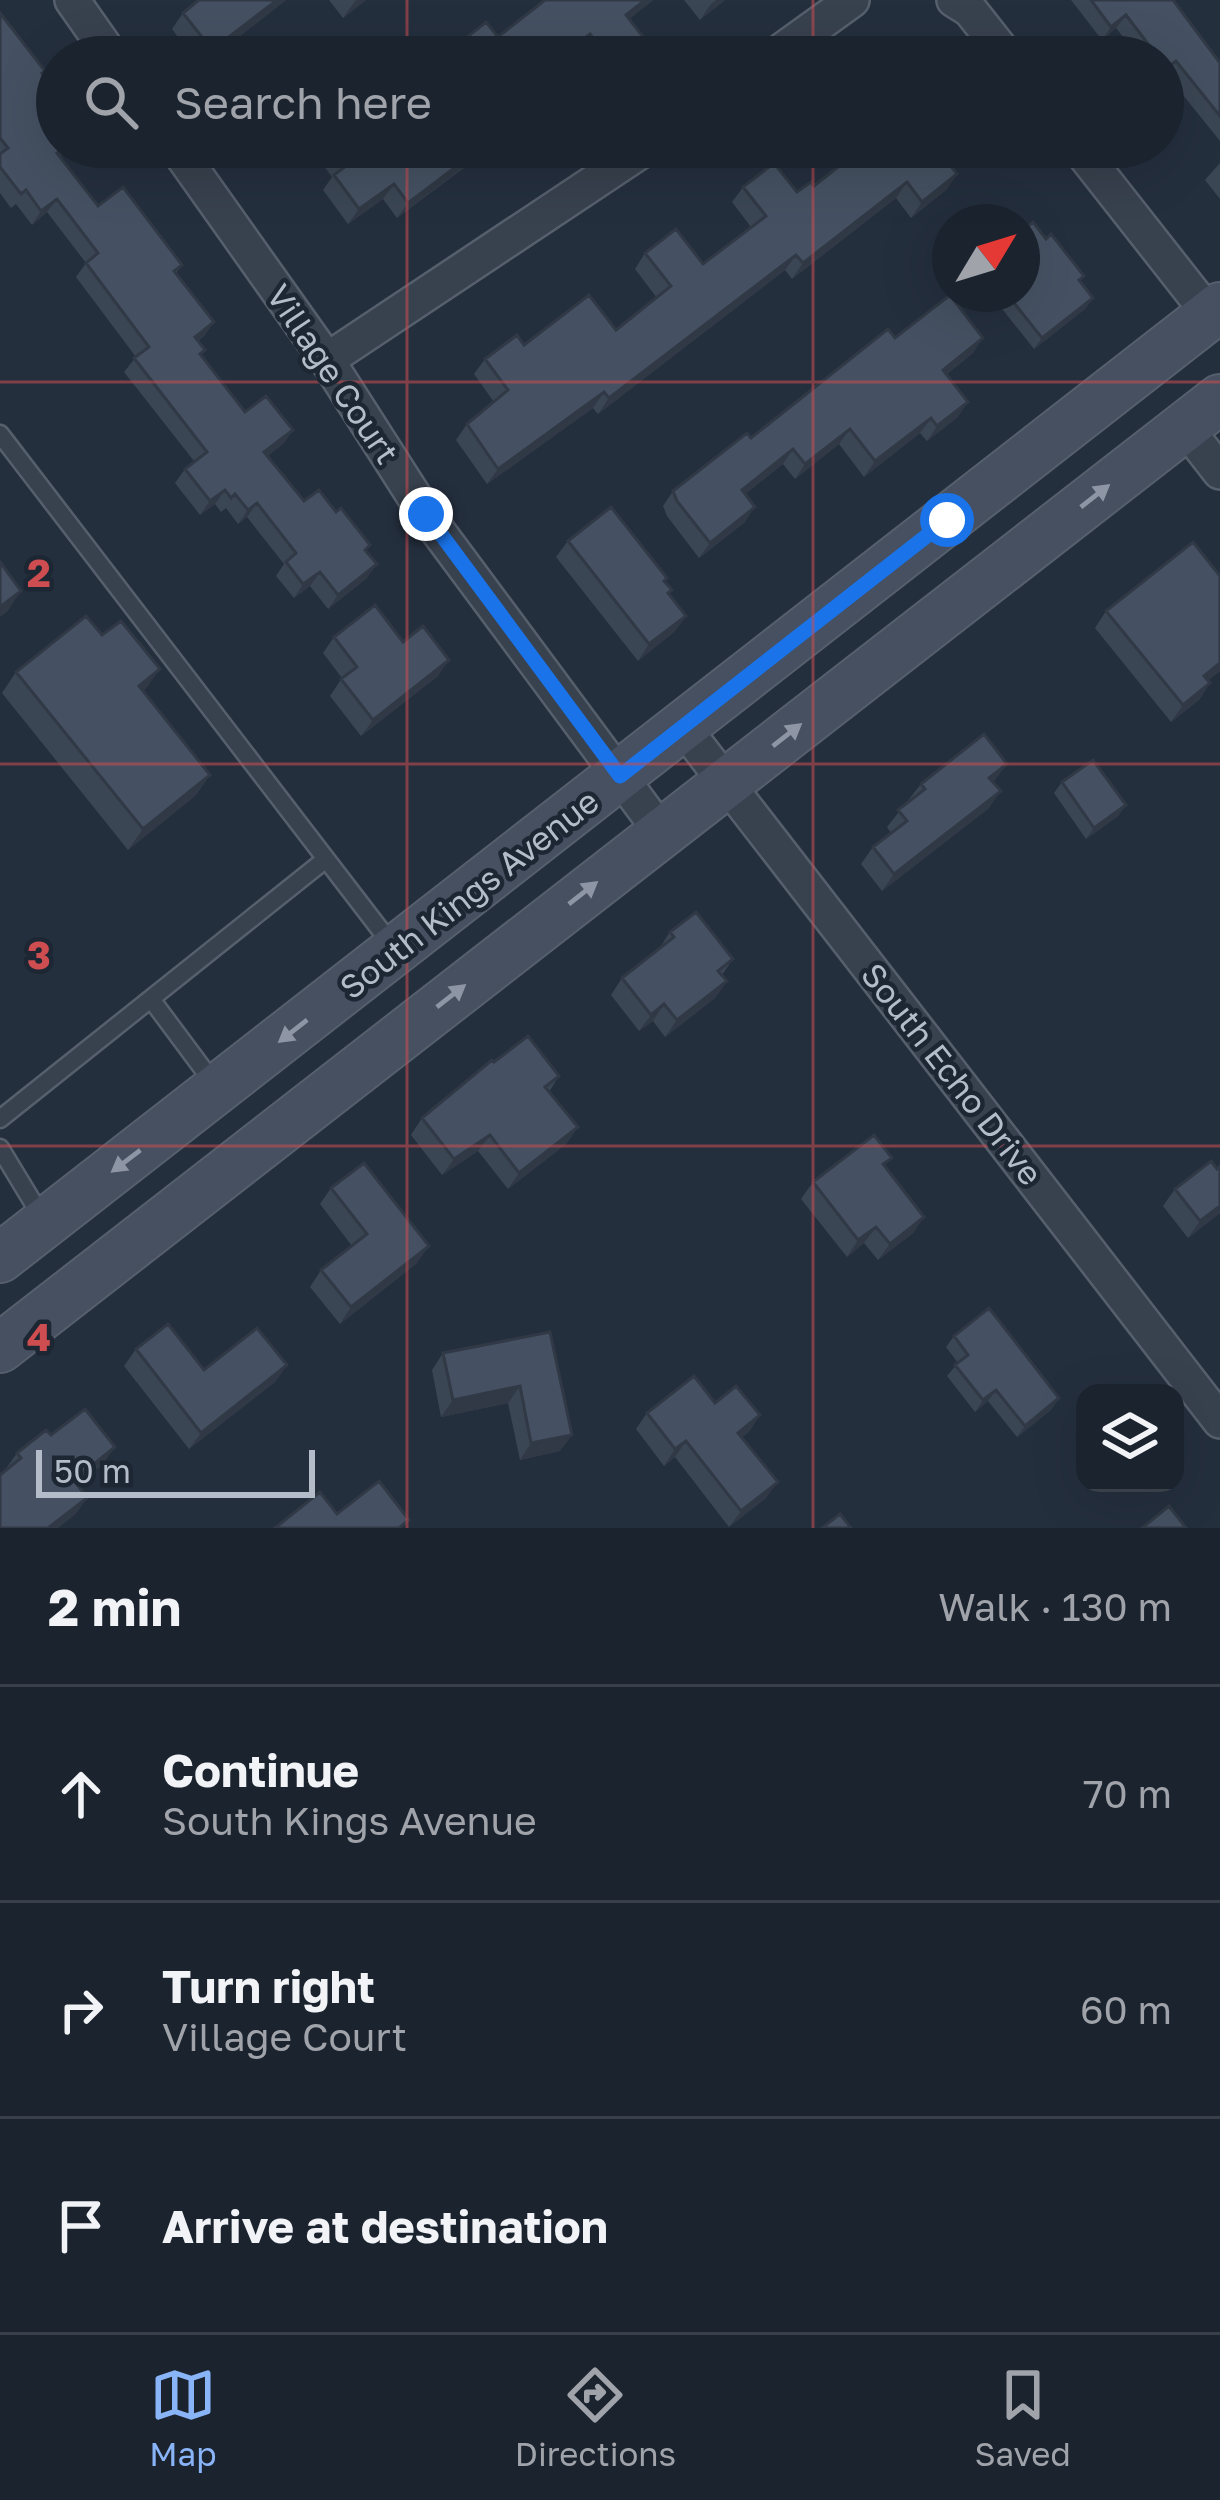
<!DOCTYPE html>
<html lang="en">
<head>
<meta charset="utf-8">
<style>
	:root { --surface:#1b232e; --page:#242b36; --text:#f1f3f6; --muted:#a0a4aa; --line:#39404a; --accent:#8ab4f8 }
	body { margin:0; font-family:"Golos Text",sans-serif; background:var(--page); color:var(--text) }
	.controls { position:absolute; right:36px; bottom:36px; display:grid; overflow:hidden; border-radius:24px; box-shadow:0 12px 48px #0002 }
	.controls button { width:108px; height:108px; display:grid; place-items:center; padding:0; border:0; border-bottom:3px solid var(--line); background:var(--surface); color:var(--text); font:60px sans-serif }
	.compass { position:absolute; left:932px; top:204px; width:108px; height:108px; border-radius:50%; background:var(--surface); box-shadow:0 12px 48px #0002; rotate:52deg }
	.scale { position:absolute; left:36px; bottom:30px; width:279px; box-sizing:border-box; padding-left:12px; border:6px solid #b4bcc9; border-top:0; font-size:33px; line-height:42px; white-space:nowrap; color:#b4bcc9; -webkit-text-stroke:9px #1d2633; paint-order:stroke }
	.stop { position:absolute; width:36px; height:36px; margin:-27px; border:9px solid #1a73e8; border-radius:50%; background:#fff }
	.stop.end { background:#1a73e8; border-color:#fff; box-shadow:0 3px 12px #0008 }
	.list { margin:0; padding:0; list-style:none }
	h2 { display:flex; justify-content:space-between; align-items:center; height:156px; margin:0; padding:0 48px; font-size:51px }
	h2 small { font-size:39px; font-weight:400; color:var(--muted) }
	.list li { display:grid; grid-template-columns:78px 1fr auto; gap:36px; align-items:center; box-sizing:border-box; height:216px; padding:0 48px; border-top:3px solid var(--line) }
	.list b { display:block; font-size:45px; white-space:nowrap }
	.list p { margin:0; font-size:39px; white-space:nowrap; color:var(--muted) }
	.list em { font-size:39px; font-style:normal; color:var(--muted) }
	.icon { flex:none; width:66px; height:66px; fill:none; stroke:currentColor; stroke-width:2; stroke-linecap:round; stroke-linejoin:round }
	.map { position:relative; flex:none; width:1220px; height:1528px; overflow:hidden }
	.search { position:absolute; background:var(--surface); box-shadow:0 12px 48px #0002; left:36px; right:36px; top:36px; height:132px; display:flex; align-items:center; gap:30px; box-sizing:border-box; padding:0 42px; border-radius:66px; color:var(--muted); font-size:45px }
	.sheet { height:804px; background:var(--surface) }
	nav { display:flex; justify-content:space-around; align-items:center; box-sizing:border-box; height:168px; border-top:3px solid var(--line); background:var(--surface); font-size:33px; color:var(--muted) }
	nav a { display:grid; justify-items:center; gap:6px }
	nav .on { color:var(--accent) }
	.map>svg:first-child { display:block }
	.lines { fill:none; stroke-linecap:round; stroke-linejoin:round }
	.service-casing { stroke:#565f6c; stroke-width:21 }
	.minor-casing { stroke:#565f6c; stroke-width:38 }
	.secondary-casing { stroke:#565f6c; stroke-width:52 }
	.service { stroke:#38414e; stroke-width:16 }
	.minor { stroke:#38414e; stroke-width:33 }
	.secondary { stroke:#465061; stroke-width:48 }
	.wall { fill:#3b4654 }
	.shaded-wall { fill:#303945 }
	.building { fill:#455162; stroke:#303945; stroke-width:3 }
	.oneway { fill:#8e96a5 }
	.route { stroke:#1a73e8; stroke-width:15 }
	.grid { fill:none; stroke:#ce4d50; stroke-width:3; stroke-opacity:0.55 }
	.labels { text-anchor:middle; stroke-width:9; stroke-linejoin:round; paint-order:stroke }
	.street-label { font-size:33px; fill:#b4bcc9; stroke:#1d2633 }
	.grid-label { font-size:39px; text-anchor:middle; font-weight:bold; fill:#ce4d50; stroke:#1d2633; stroke-width:9; stroke-linejoin:round; paint-order:stroke }
</style>
</head>
<body>
<div class="map">
<svg width="1220" height="1528" viewBox="0 0 1220 1528">
	<rect width="100%" height="100%" fill="#242f3e"/>
	<g class="lines">
		<g class="service-casing">
			<path id="service" d="M 0,434 L 392,945
				M 151,999 L 215,1085
				M 0,1119 L 326,859
				M 0,1148 L 43,1219"/>
		</g>
		<g class="minor-casing">
			<path id="minor" d="M 72,0 L 112,57
				M 954,0 L 970,10 L 1007,57
				M 773,57 L 852,0
				M 176,147 L 327,360 L 426,515 L 662,833
				M 1078,147 L 1210,315
				M 327,360 L 647,147
				M 1185,427 L 1220,472
				M 683,727 L 1220,1421"/>
		</g>
		<g class="secondary-casing">
			<path id="secondary" d="M 0,1258 L 1220,307
				M 0,1348 L 1220,399"/>
		</g>
		<use href="#service" class="service"/>
		<use href="#minor" class="minor"/>
		<use href="#secondary" class="secondary"/>
	</g>
	<path class="wall" d="M 199,0 L 286,0 L 213,57 L 193,57 L 172,29 L 183,13 Z
		M 329,0 L 366,0 L 343,18 Z
		M 545,0 L 653,0 L 629,19 L 648,43 L 638,57 L 585,57 L 580,49 L 570,57 L 446,57 L 451,50 L 498,37 Z
		M 684,0 L 725,0 L 700,20 Z
		M 1071,0 L 1173,0 L 1220,63 L 1220,141 L 1166,74 L 1163,77 L 1163,57 L 1139,57 L 1116,28 L 1102,40 Z
		M 0,13 L 45,71 L 43,74 L 60,157 L 98,206 L 182,265 L 176,273 L 214,322 L 204,336 L 198,341 L 201,356 L 245,412 L 293,430 L 283,444 L 267,456 L 304,501 L 336,512 L 370,545 L 366,551 L 367,578 L 328,609 L 310,586 L 294,598 L 276,576 L 284,564 L 247,517 L 238,524 L 226,508 L 221,512 L 215,504 L 200,515 L 175,483 L 185,469 L 194,461 L 124,372 L 136,357 L 76,277 L 86,263 L 47,212 L 32,225 L 16,204 L 11,208 L 0,193 Z
		M 320,147 L 502,147 L 493,154 L 489,149 L 397,218 L 383,199 L 348,224 L 323,190 L 332,177 L 315,154 Z
		M 856,147 L 970,147 L 949,164 L 957,174 L 946,190 L 911,218 L 896,198 L 792,279 L 785,270 L 598,414 L 593,408 L 487,484 L 456,440 L 467,424 L 494,402 L 474,374 L 485,359 L 524,345 L 616,330 L 657,298 L 635,269 L 645,253 L 703,264 L 751,227 L 732,202 L 743,187 L 797,192 L 814,186 L 859,151 Z
		M 1220,163 L 1220,199 L 1205,180 Z
		M 1007,294 L 1093,298 L 1085,309 L 1034,349 L 999,305 Z
		M 895,338 L 973,353 L 947,374 L 958,417 L 927,441 L 920,433 L 864,477 L 839,444 L 795,479 L 783,464 L 745,494 L 745,522 L 699,558 L 667,516 L 663,506 L 673,491 Z
		M 568,541 L 665,581 L 669,594 L 686,616 L 674,632 L 638,661 L 556,557 Z
		M 1220,576 L 1220,671 L 1208,680 L 1210,683 L 1199,700 L 1171,722 L 1095,628 L 1106,611 Z
		M 334,637 L 403,642 L 438,676 L 361,736 L 330,696 L 342,678 L 323,653 Z
		M 16,672 L 143,691 L 210,775 L 195,796 L 128,850 L 2,693 Z
		M 995,780 L 993,782 L 989,808 L 882,891 L 861,864 L 873,847 L 891,833 L 887,827 L 921,784 Z
		M 1062,782 L 1126,805 L 1118,816 L 1086,839 L 1054,793 Z
		M 670,932 L 733,959 L 722,975 L 727,981 L 715,998 L 665,1037 L 653,1021 L 639,1031 L 611,995 L 622,978 L 659,949 Z
		M 494,1062 L 559,1076 L 549,1092 L 578,1127 L 566,1144 L 508,1189 L 478,1151 L 442,1175 L 411,1135 L 422,1118 Z
		M 885,1167 L 924,1217 L 913,1233 L 878,1260 L 864,1243 L 847,1257 L 801,1199 L 813,1182 Z
		M 1217,1169 L 1220,1213 L 1188,1238 L 1163,1206 L 1175,1189 Z
		M 331,1188 L 417,1263 L 340,1324 L 310,1287 L 321,1270 L 352,1246 L 320,1204 Z
		M 550,1332 L 560,1451 L 520,1460 L 508,1403 L 441,1417 L 432,1370 L 443,1353 Z
		M 954,1336 L 1059,1398 L 1051,1410 L 1017,1437 L 988,1401 L 975,1412 L 947,1376 L 958,1363 L 946,1347 Z
		M 136,1349 L 204,1370 L 287,1365 L 275,1382 L 189,1449 L 124,1366 Z
		M 715,1403 L 749,1432 L 742,1437 L 766,1498 L 729,1527 L 675,1457 L 664,1466 L 636,1429 L 647,1413 Z
		M 51,1435 L 103,1464 L 77,1485 L 76,1514 L 5,1470 L 17,1453 Z"/>
	<path class="shaded-wall" d="M 277,0 L 286,0 L 213,57 L 208,57 L 212,50 Z
		M 356,0 L 366,0 L 343,18 Z
		M 645,0 L 653,0 L 615,31 L 626,15 Z
		M 716,0 L 725,0 L 700,20 L 711,4 Z
		M 1126,15 L 1116,28 L 1102,40 L 1111,27 Z
		M 590,34 L 580,49 L 570,57 L 561,57 Z
		M 65,147 L 72,147 L 47,167 L 57,153 Z
		M 482,147 L 490,147 L 397,218 L 408,203 Z
		M 961,147 L 970,147 L 935,175 L 946,160 Z
		M 957,174 L 946,190 L 911,218 L 922,202 Z
		M 907,182 L 896,198 L 792,279 L 803,263 Z
		M 394,184 L 383,199 L 348,224 L 359,209 Z
		M 57,199 L 47,212 L 32,225 L 41,211 Z
		M 796,255 L 785,270 L 598,414 L 609,398 Z
		M 1093,298 L 1085,309 L 1034,349 L 1042,338 Z
		M 214,322 L 204,336 L 185,351 L 195,337 Z
		M 983,338 L 973,353 L 933,385 L 943,370 Z
		M 604,392 L 593,408 L 487,484 L 498,469 Z
		M 968,402 L 958,417 L 927,441 L 937,426 Z
		M 931,418 L 920,433 L 864,477 L 875,461 Z
		M 850,429 L 839,444 L 795,479 L 805,464 Z
		M 293,430 L 283,444 L 255,466 L 264,452 Z
		M 793,449 L 783,464 L 731,505 L 742,490 Z
		M 225,490 L 215,504 L 200,515 L 210,501 Z
		M 257,503 L 247,517 L 238,524 L 248,510 Z
		M 755,507 L 745,522 L 699,558 L 710,543 Z
		M 377,564 L 367,578 L 328,609 L 338,595 Z
		M 320,572 L 310,586 L 294,598 L 303,584 Z
		M 21,591 L 7,612 L 0,617 L 0,607 Z
		M 686,616 L 674,632 L 638,661 L 649,644 Z
		M 449,660 L 438,676 L 361,736 L 373,720 Z
		M 1220,663 L 1220,671 L 1193,692 L 1204,676 Z
		M 160,669 L 145,690 L 124,707 L 139,686 Z
		M 1210,683 L 1199,700 L 1171,722 L 1183,705 Z
		M 1007,764 L 995,780 L 978,794 L 989,778 Z
		M 210,775 L 195,796 L 128,850 L 143,829 Z
		M 1001,791 L 989,808 L 882,891 L 894,874 Z
		M 1126,805 L 1118,816 L 1086,839 L 1094,828 Z
		M 727,981 L 715,998 L 665,1037 L 677,1020 Z
		M 664,1004 L 653,1021 L 639,1031 L 651,1015 Z
		M 578,1127 L 566,1144 L 508,1189 L 519,1173 Z
		M 490,1135 L 478,1151 L 442,1175 L 454,1159 Z
		M 1220,1206 L 1220,1213 L 1188,1238 L 1200,1221 Z
		M 924,1217 L 913,1233 L 878,1260 L 890,1244 Z
		M 876,1227 L 864,1243 L 847,1257 L 858,1240 Z
		M 429,1246 L 417,1263 L 340,1324 L 351,1307 Z
		M 287,1365 L 275,1382 L 189,1449 L 201,1433 Z
		M 520,1386 L 508,1403 L 441,1417 L 453,1400 Z
		M 996,1390 L 988,1401 L 975,1412 L 983,1400 Z
		M 1059,1398 L 1051,1410 L 1017,1437 L 1025,1426 Z
		M 760,1415 L 749,1432 L 727,1449 L 738,1433 Z
		M 572,1435 L 560,1451 L 520,1460 L 531,1443 Z
		M 686,1441 L 675,1457 L 664,1466 L 675,1449 Z
		M 115,1447 L 103,1464 L 62,1497 L 74,1480 Z
		M 778,1482 L 766,1498 L 729,1527 L 741,1511 Z
		M 87,1498 L 76,1514 L 58,1528 L 48,1528 Z"/>
	<path class="building" d="M 199,0 L 277,0 L 212,50 L 183,13 Z
		M 545,0 L 645,0 L 626,15 L 648,43 L 630,57 L 608,57 L 590,34 L 561,57 L 456,57 L 451,50 L 486,22 L 498,37 Z
		M 1091,0 L 1173,0 L 1220,63 L 1220,116 L 1176,61 L 1167,68 L 1163,63 L 1163,57 L 1158,57 L 1126,15 L 1111,27 Z
		M 0,13 L 45,71 L 42,73 L 57,93 L 57,147 L 65,147 L 57,153 L 98,206 L 123,187 L 182,265 L 174,271 L 214,322 L 195,337 L 205,350 L 200,354 L 245,412 L 266,396 L 293,430 L 264,452 L 304,501 L 319,490 L 336,512 L 341,508 L 370,545 L 365,550 L 377,564 L 338,595 L 320,572 L 303,584 L 286,562 L 296,553 L 257,503 L 248,510 L 235,494 L 231,498 L 225,490 L 210,501 L 185,469 L 207,452 L 134,358 L 149,347 L 86,263 L 98,253 L 57,199 L 41,211 L 26,190 L 21,194 L 0,167 L 0,154 L 8,148 L 0,138 Z
		M 332,147 L 482,147 L 408,203 L 394,184 L 359,209 L 334,175 L 346,166 Z
		M 863,147 L 961,147 L 946,160 L 957,174 L 922,202 L 907,182 L 803,263 L 796,255 L 609,398 L 604,392 L 498,469 L 467,424 L 508,390 L 485,359 L 517,335 L 524,345 L 589,295 L 616,330 L 671,286 L 645,253 L 676,229 L 703,264 L 766,216 L 743,187 L 774,163 L 797,192 L 811,182 L 814,186 Z
		M 1033,222 L 1046,239 L 1051,234 L 1084,276 L 1079,280 L 1093,298 L 1042,338 L 1007,294 L 1022,294 L 1022,232 Z
		M 950,295 L 983,338 L 943,370 L 968,402 L 937,426 L 931,418 L 875,461 L 850,429 L 805,464 L 793,449 L 742,490 L 755,507 L 710,543 L 677,501 L 673,491 L 747,433 L 751,438 L 888,329 L 895,338 Z
		M 611,507 L 667,578 L 664,581 L 672,590 L 668,593 L 686,616 L 649,644 L 568,541 Z
		M 1193,542 L 1220,576 L 1220,663 L 1204,676 L 1210,683 L 1183,705 L 1106,611 Z
		M 0,562 L 21,591 L 0,607 Z
		M 375,605 L 403,642 L 423,626 L 449,660 L 373,720 L 341,679 L 357,667 L 334,637 Z
		M 86,616 L 102,635 L 121,621 L 160,669 L 139,686 L 210,775 L 143,829 L 16,672 Z
		M 984,734 L 1007,764 L 989,778 L 1001,791 L 894,874 L 873,847 L 907,821 L 898,810 L 925,789 L 921,784 Z
		M 1093,760 L 1126,805 L 1094,828 L 1062,782 Z
		M 696,912 L 733,959 L 718,971 L 727,981 L 677,1020 L 664,1004 L 651,1015 L 622,978 L 674,937 L 670,932 Z
		M 528,1036 L 559,1076 L 545,1087 L 578,1127 L 519,1173 L 490,1135 L 454,1159 L 422,1118 L 492,1060 L 494,1062 Z
		M 874,1135 L 892,1158 L 883,1164 L 924,1217 L 890,1244 L 876,1227 L 858,1240 L 813,1182 Z
		M 1211,1161 L 1217,1169 L 1220,1166 L 1220,1206 L 1200,1221 L 1175,1189 Z
		M 364,1163 L 429,1246 L 351,1307 L 321,1270 L 367,1234 L 331,1188 Z
		M 989,1308 L 1059,1398 L 1025,1426 L 996,1390 L 983,1400 L 955,1365 L 968,1355 L 954,1336 Z
		M 168,1324 L 204,1370 L 257,1328 L 287,1365 L 201,1433 L 136,1349 Z
		M 550,1332 L 572,1435 L 531,1443 L 520,1386 L 453,1400 L 443,1353 Z
		M 694,1376 L 715,1403 L 736,1386 L 760,1415 L 738,1433 L 778,1482 L 741,1511 L 686,1441 L 675,1449 L 647,1413 Z
		M 85,1409 L 115,1447 L 74,1480 L 87,1498 L 48,1528 L 0,1528 L 0,1475 L 21,1458 L 17,1453 L 46,1430 L 51,1435 Z
		M 379,1481 L 409,1520 L 399,1528 L 275,1528 L 320,1492 L 337,1514 Z
		M 1169,1506 L 1186,1528 L 1142,1528 Z
		M 840,1514 L 851,1528 L 822,1528 Z"/>
	<defs><path id="oneway-solid" d="M-6-.8H1V-3.2L6.5 0L1 3.2V.8H-6Z" transform="scale(3)"/></defs>
	<g class="oneway">
		<use href="#oneway-solid" transform="translate(1095 496) rotate(-38)"/>
		<use href="#oneway-solid" transform="translate(787 735) rotate(-38)"/>
		<use href="#oneway-solid" transform="translate(583 893) rotate(-38)"/>
		<use href="#oneway-solid" transform="translate(451 996) rotate(-38)"/>
		<use href="#oneway-solid" transform="translate(293 1031) rotate(142)"/>
		<use href="#oneway-solid" transform="translate(126 1161) rotate(143)"/>
	</g>
	<g class="lines">
		<path class="route" d="M 426,514 L 620,776 L 947,520"/>
	</g>
	<path class="grid" d="M 407,0 L 407,57M 813,0 L 813,57M 407,147 L 407,1528M 813,147 L 813,1528M 0,382 L 1220,382M 0,764 L 1220,764M 0,1146 L 1220,1146"/>
	<g class="labels">
		<g class="street-label">
			<text transform="translate(333 374) rotate(56)" y="12">Village Court</text>
			<text transform="translate(469 894) rotate(-38)" y="12">South Kings Avenue</text>
			<text transform="translate(952 1074) rotate(52)" y="12">South Echo Drive</text>
		</g>
	</g>
	<g class="grid-label">
		<text x="39" y="587">2</text>
		<text x="39" y="969">3</text>
		<text x="39" y="1351">4</text>
	</g>
</svg>
<div class="controls">
<button><svg class="icon" aria-label="layers" viewBox="0 0 24 24"><path d="M12 4l9 5-9 5-9-5zM3 14l9 5 9-5"/></svg></button>
</div>
<svg class="compass" viewBox="-18 -18 36 36"><path d="M0-13l5 13h-10z" fill="#e53935"/><path d="M0 13l5-13h-10z" fill="#a0a4aa"/></svg>
<div class="scale">50 m</div>
<div class="stop" style="left:947px;top:520px"></div>
<div class="stop end" style="left:426px;top:514px"></div>
<div class="search"><svg class="icon" aria-label="search" viewBox="0 0 24 24"><circle cx="10" cy="10" r="6"/><path d="M15 15l6 6"/></svg>Search here</div>
</div>
<section class="sheet">
<h2>2 min<small>Walk · 130 m</small></h2>
<ul class="list">
<li><svg class="icon" aria-label="ahead" viewBox="0 0 24 24"><path d="M12 20V5M6 11l6-6 6 6"/></svg><div><b>Continue</b><p>South Kings Avenue</p></div><em>70 m</em></li>
<li><svg class="icon" aria-label="right" viewBox="0 0 24 24"><path d="M7 20v-9h11M14 6l5 5-5 5"/></svg><div><b>Turn right</b><p>Village Court</p></div><em>60 m</em></li>
<li><svg class="icon" aria-label="arrive" viewBox="0 0 24 24"><path d="M6 21V4h12l-3 4 3 4H6"/></svg><div><b>Arrive at destination</b></div></li>
</ul>
</section>
<nav>
<a class="on"><svg class="icon" aria-label="map" viewBox="0 0 24 24"><path d="M3 6l6-2 6 2 6-2v14l-6 2-6-2-6 2zM9 4v14M15 6v14"/></svg>Map</a>
<a><svg class="icon" aria-label="directions" viewBox="0 0 24 24"><path d="M12 3l9 9-9 9-9-9zM9 14v-3h6M13 9l2 2-2 2"/></svg>Directions</a>
<a><svg class="icon" aria-label="saved" viewBox="0 0 24 24"><path d="M7 4h10v16l-5-4-5 4z"/></svg>Saved</a>
</nav>
</body>
</html>
